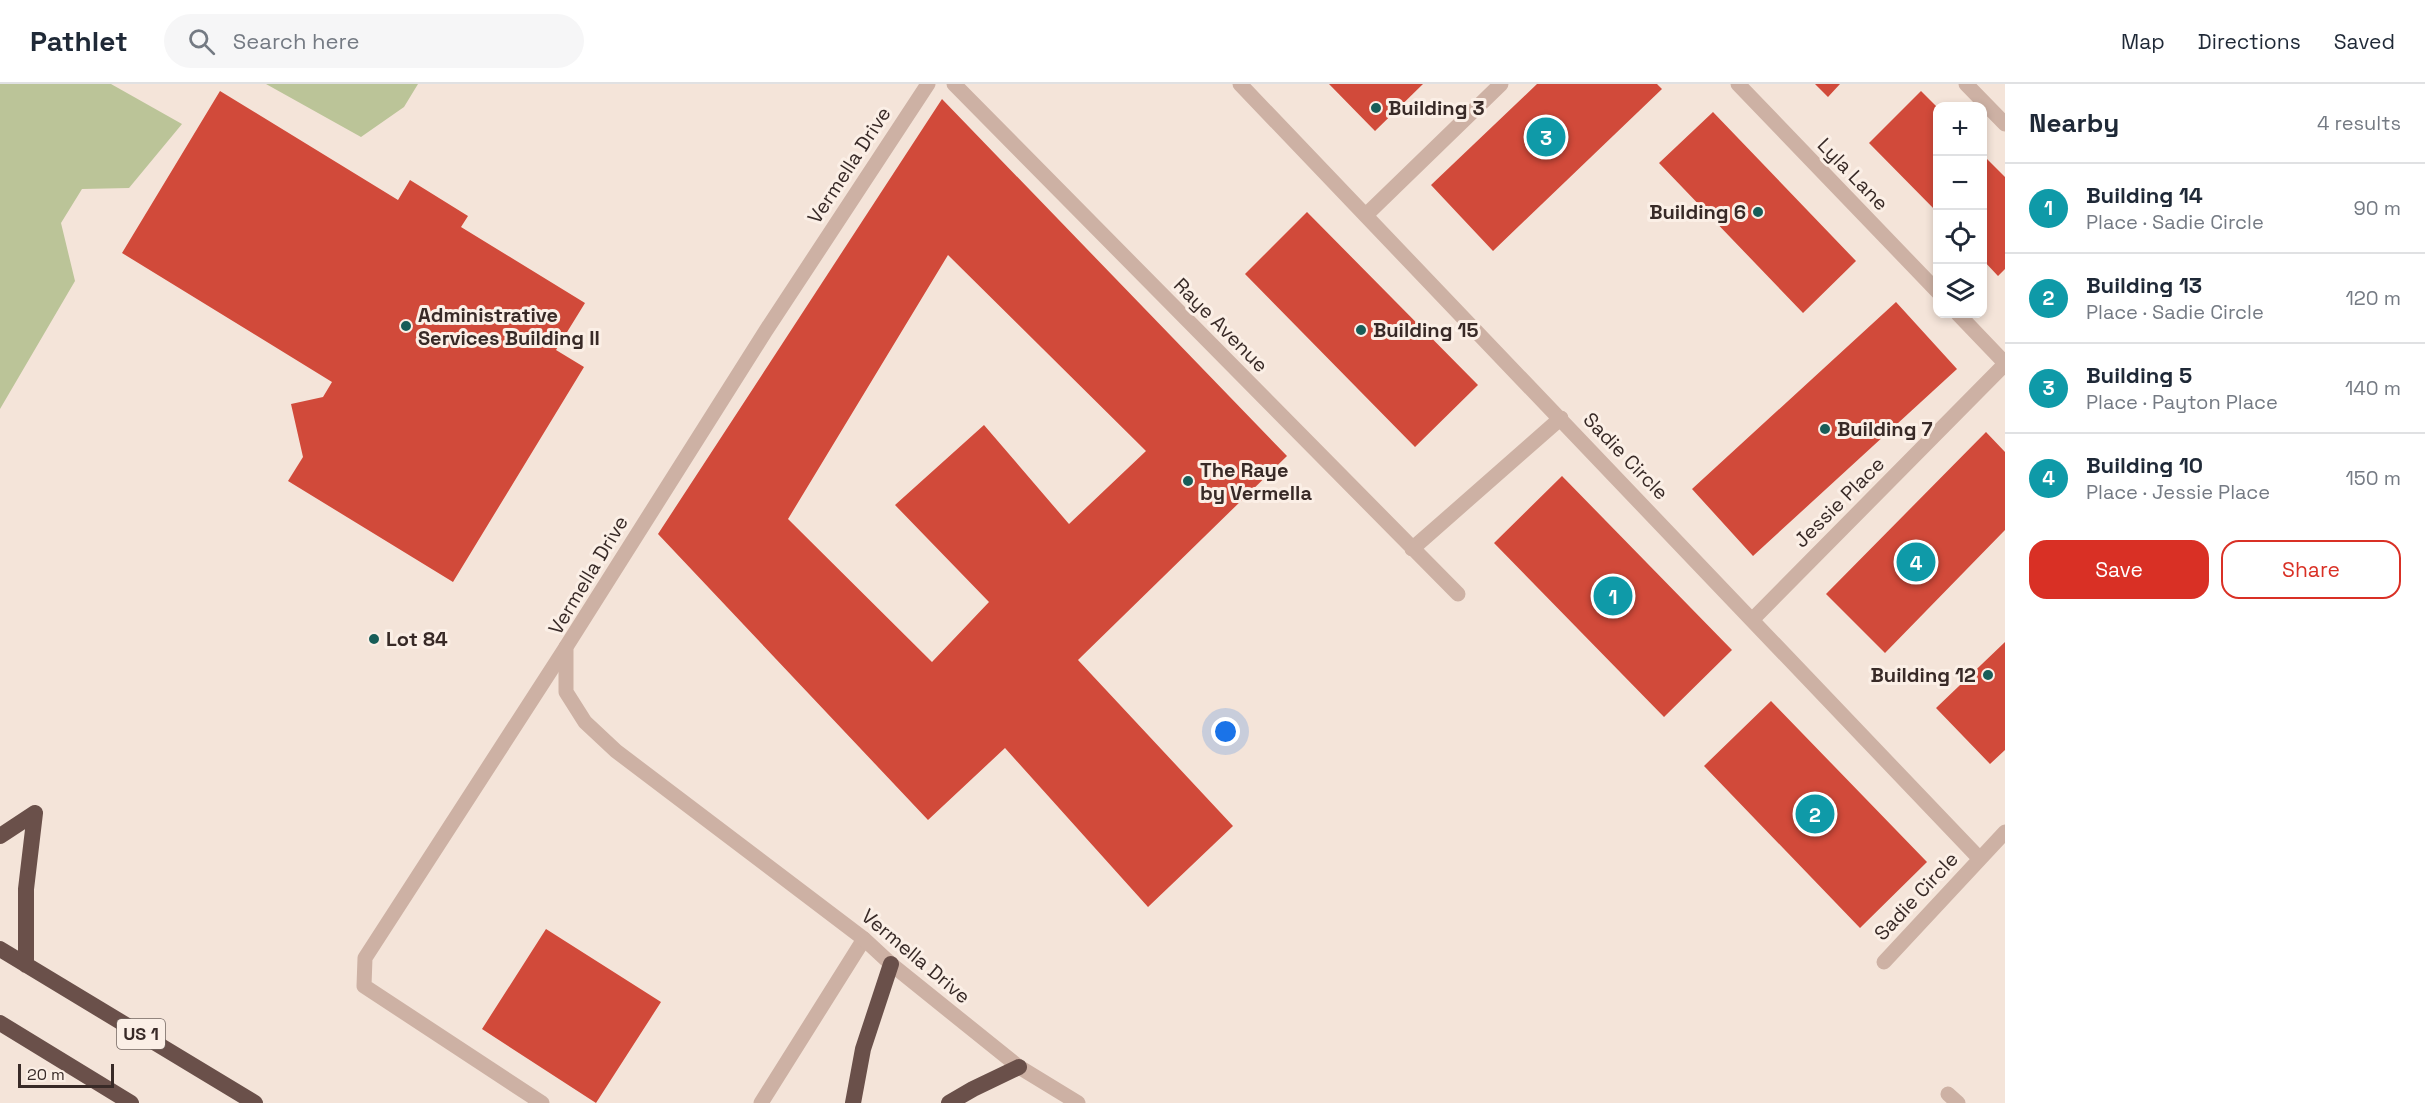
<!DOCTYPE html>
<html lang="en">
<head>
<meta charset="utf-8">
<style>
	:root { --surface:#fff; --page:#f6f6f7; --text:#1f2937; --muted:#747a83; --line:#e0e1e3; --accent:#d93025 }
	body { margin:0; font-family:"Space Grotesk",sans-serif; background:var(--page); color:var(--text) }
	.controls { position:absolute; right:18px; top:18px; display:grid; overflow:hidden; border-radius:12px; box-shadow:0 3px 9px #0003 }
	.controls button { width:54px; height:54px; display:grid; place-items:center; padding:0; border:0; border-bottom:2px solid var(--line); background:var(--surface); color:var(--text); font:30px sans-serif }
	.scale { position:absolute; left:18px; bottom:15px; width:96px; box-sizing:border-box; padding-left:6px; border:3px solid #382a27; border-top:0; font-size:16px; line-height:21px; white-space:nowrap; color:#382a27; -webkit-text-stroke:4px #fbefe6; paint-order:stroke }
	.you { position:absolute; left:1226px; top:648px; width:21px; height:21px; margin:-15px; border:4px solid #fff; border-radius:50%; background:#1a73e8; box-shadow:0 0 0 9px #1a73e833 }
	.badge { display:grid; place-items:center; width:39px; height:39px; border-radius:50%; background:var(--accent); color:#fff; font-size:20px; font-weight:700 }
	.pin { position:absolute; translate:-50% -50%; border:3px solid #fff; box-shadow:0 2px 6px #0006 }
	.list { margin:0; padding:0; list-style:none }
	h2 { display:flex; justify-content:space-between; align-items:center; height:78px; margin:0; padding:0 24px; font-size:26px }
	h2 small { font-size:20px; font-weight:400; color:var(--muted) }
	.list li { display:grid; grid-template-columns:39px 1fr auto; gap:18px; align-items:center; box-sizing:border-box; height:90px; padding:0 24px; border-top:2px solid var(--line) }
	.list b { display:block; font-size:22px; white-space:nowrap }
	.list p { margin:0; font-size:20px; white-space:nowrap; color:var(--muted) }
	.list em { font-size:20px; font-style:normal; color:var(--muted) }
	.actions { display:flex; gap:12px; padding:18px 24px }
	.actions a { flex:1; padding:14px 0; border:2px solid var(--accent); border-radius:18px; text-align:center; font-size:21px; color:var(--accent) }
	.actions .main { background:var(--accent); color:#fff }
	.icon { flex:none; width:33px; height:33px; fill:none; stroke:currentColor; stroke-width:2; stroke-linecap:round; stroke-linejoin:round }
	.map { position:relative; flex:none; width:2005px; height:1019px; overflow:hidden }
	header { display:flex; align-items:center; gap:36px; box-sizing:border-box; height:84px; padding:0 30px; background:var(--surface); border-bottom:2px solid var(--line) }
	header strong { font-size:28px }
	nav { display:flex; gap:33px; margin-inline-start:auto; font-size:21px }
	.search { width:420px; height:54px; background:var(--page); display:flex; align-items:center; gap:15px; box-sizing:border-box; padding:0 21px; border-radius:33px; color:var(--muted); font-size:22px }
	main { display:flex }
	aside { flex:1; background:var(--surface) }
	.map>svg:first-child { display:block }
	.green { fill:#bbc498 }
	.building { fill:#d14a3a; fill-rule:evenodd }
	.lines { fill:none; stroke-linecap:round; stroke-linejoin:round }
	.service { stroke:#cdb1a4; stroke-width:15 }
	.minor { stroke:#cdb1a4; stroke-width:15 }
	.trunk { stroke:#6a504a; stroke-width:16 }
	.poi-dot { fill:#185d58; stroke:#fbefe6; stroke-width:2 }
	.labels { text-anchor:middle; stroke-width:6; stroke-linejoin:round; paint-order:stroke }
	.shield { fill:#fbefe6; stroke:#726560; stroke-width:1.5 }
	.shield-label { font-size:18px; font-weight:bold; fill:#382a27 }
	.poi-label { font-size:20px; font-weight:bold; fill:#382a27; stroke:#fbefe6; text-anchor:start }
	.street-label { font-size:20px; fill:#382a27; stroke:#fbefe6 }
</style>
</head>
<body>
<header>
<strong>Pathlet</strong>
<div class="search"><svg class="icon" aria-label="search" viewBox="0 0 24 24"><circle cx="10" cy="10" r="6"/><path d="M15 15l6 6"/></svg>Search here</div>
<nav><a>Map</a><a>Directions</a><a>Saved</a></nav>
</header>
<main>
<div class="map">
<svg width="2005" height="1019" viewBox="0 0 2005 1019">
	<rect width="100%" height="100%" fill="#f4e4d9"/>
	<path class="green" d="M 0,0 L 111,0 L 182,40 L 129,104 L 82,105 L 61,139 L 75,197 L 0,325 Z
		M 266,0 L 418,0 L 404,23 L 361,53 Z"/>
	<path class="building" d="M 1329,0 L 1423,0 L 1375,47 Z
		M 1537,0 L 1657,0 L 1662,5 L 1493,167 L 1431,101 Z
		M 1815,0 L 1840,0 L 1828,13 Z
		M 220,7 L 398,116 L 410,96 L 468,132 L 461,143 L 585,219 L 556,266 L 584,283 L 453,498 L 288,397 L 303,373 L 291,320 L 323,313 L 332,298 L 122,169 Z
		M 1921,7 L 1938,24 L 1938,129 L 1869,59 Z
		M 942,15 L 1287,372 L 1078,576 L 1233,742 L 1148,823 L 1005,664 L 928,736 L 658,450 ZM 948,171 L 1146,367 L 1069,440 L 984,341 L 895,421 L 989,518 L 932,578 L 788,435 Z
		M 1713,28 L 1856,177 L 1803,229 L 1659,79 Z
		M 1982,70 L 2005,93 L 2005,185 L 1998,192 L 1982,175 Z
		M 1307,128 L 1478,301 L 1415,363 L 1245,190 Z
		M 1896,218 L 1957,285 L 1753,472 L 1692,405 Z
		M 1986,348 L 2005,368 L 2005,446 L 1885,569 L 1826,510 Z
		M 1562,392 L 1732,566 L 1664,633 L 1494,459 Z
		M 2005,558 L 2005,666 L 1990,680 L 1936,624 Z
		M 1771,617 L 1927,778 L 1860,844 L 1704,682 Z
		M 546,845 L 661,918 L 596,1019 L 482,945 Z"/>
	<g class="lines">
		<path class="service" d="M 542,1019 L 364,902 L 365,874 L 566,563
			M 761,1019 L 864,855"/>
		<path class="minor" d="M 928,0 L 765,248 L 566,563 L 566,608 L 585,638 L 616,667 L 864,855 L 891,880 L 1019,983 L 1078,1019
			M 954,0 L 1458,510
			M 1240,0 L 1979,774
			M 1738,0 L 1938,208
			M 1966,0 L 2005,40
			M 1366,131 L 1501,0
			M 1958,230 L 2005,279
			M 1412,465 L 1561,334
			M 1753,535 L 2005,280
			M 1884,878 L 2005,748
			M 1948,1010 L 1958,1019"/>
		<path class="trunk" d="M 0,752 L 35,729
			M 0,865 L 255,1019
			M 26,881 L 26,805 L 35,729
			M 0,939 L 131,1019
			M 853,1019 L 863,965 L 891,880
			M 949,1019 L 973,1005 L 1019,983"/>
	</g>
	<g class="poi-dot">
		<circle cx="1376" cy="24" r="6"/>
		<circle cx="1758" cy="128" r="6"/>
		<circle cx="406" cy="242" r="6"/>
		<circle cx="1361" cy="246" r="6"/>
		<circle cx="1825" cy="345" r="6"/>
		<circle cx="1188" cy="397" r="6"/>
		<circle cx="374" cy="555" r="6"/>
		<circle cx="1988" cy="591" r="6"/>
	</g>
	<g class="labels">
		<rect class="shield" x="117" y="935" width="48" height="30" rx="4.5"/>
		<g class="shield-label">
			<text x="141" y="956">US 1</text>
		</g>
		<g class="poi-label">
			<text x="1388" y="31">Building 3</text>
			<text x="1746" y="135" text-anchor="end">Building 6</text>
			<text x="418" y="238">Administrative<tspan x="418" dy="23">Services Building II</tspan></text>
			<text x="1373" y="253">Building 15</text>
			<text x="1837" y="352">Building 7</text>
			<text x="1200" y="393">The Raye<tspan x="1200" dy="23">by Vermella</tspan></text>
			<text x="386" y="562">Lot 84</text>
			<text x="1976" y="598" text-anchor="end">Building 12</text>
		</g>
		<g class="street-label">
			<text transform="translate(849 81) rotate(-57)" y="7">Vermella Drive</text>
			<text transform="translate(1853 90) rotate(46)" y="7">Lyla Lane</text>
			<text transform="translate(1221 241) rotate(45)" y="7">Raye Avenue</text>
			<text transform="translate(1626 372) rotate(46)" y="7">Sadie Circle</text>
			<text transform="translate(1839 418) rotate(-45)" y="7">Jessie Place</text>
			<text transform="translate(588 491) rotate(-59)" y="7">Vermella Drive</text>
			<text transform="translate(1916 812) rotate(-47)" y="7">Sadie Circle</text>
			<text transform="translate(916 872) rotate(40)" y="7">Vermella Drive</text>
		</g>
	</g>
</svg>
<div class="controls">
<button>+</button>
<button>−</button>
<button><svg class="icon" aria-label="locate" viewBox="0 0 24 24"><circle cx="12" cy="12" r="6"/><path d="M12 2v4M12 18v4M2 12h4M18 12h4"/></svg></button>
<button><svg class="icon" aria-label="layers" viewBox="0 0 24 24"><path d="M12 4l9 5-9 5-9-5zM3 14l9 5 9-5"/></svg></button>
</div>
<div class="scale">20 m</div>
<div class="you"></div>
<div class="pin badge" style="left:1613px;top:512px;background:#0f9aa8">1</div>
<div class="pin badge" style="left:1815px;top:730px;background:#0f9aa8">2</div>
<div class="pin badge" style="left:1546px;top:53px;background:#0f9aa8">3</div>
<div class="pin badge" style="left:1916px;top:478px;background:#0f9aa8">4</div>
</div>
<aside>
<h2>Nearby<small>4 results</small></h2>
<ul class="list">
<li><span class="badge" style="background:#0f9aa8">1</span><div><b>Building 14</b><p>Place · Sadie Circle</p></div><em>90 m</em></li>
<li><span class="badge" style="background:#0f9aa8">2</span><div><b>Building 13</b><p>Place · Sadie Circle</p></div><em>120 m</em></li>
<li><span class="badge" style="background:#0f9aa8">3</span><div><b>Building 5</b><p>Place · Payton Place</p></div><em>140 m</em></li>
<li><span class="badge" style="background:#0f9aa8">4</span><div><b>Building 10</b><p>Place · Jessie Place</p></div><em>150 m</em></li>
</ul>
<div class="actions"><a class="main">Save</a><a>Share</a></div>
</aside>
</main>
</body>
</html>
